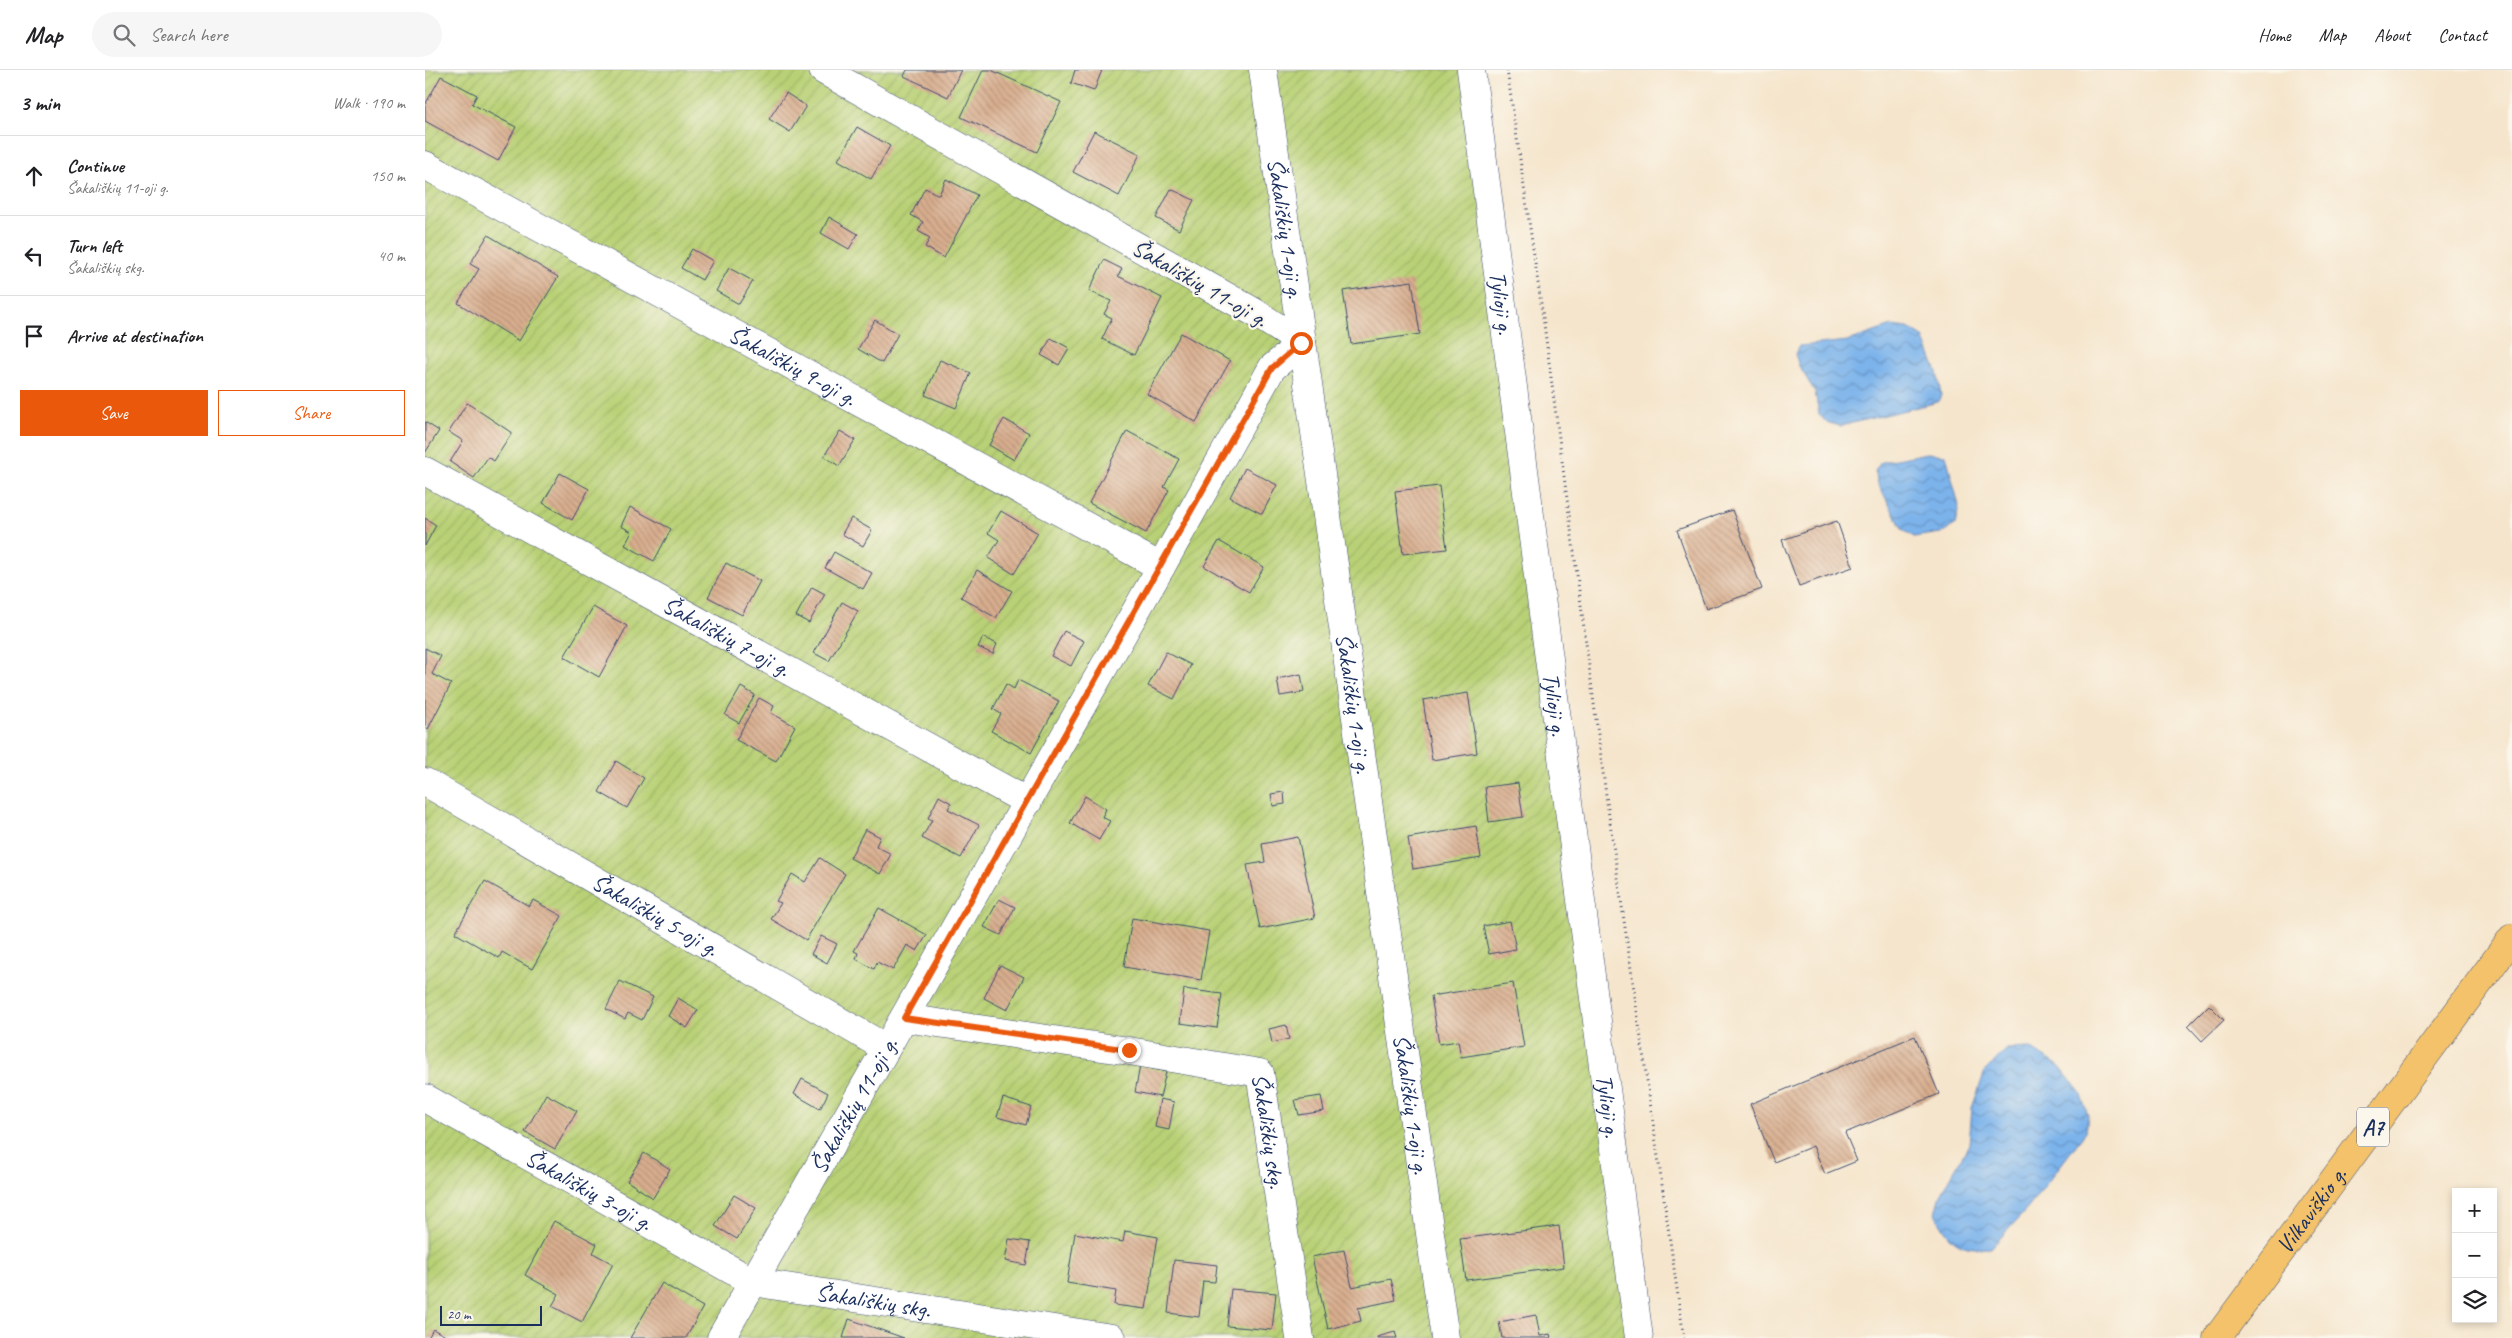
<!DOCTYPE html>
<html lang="en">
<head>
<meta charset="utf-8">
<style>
	:root { --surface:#fff; --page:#f6f6f6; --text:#202124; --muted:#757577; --line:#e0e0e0; --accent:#ea580c }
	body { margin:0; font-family:Caveat,sans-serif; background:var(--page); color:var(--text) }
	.controls { position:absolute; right:15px; bottom:15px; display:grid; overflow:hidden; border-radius:0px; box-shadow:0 2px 8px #0003 }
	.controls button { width:45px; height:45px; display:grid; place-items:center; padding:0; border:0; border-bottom:1px solid var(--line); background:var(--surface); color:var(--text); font:25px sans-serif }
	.scale { position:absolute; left:15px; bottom:12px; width:102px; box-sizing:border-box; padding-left:5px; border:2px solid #1b2f5e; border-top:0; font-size:14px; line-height:18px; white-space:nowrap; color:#1b2f5e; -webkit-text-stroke:4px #fbf7ec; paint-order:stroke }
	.stop { position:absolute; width:15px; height:15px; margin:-11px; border:4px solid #ea580c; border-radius:50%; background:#fff }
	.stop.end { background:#ea580c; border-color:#fff; box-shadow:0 1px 5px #0008 }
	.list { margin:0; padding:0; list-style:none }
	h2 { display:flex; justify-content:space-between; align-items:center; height:65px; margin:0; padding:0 20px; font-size:21px }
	h2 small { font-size:16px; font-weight:400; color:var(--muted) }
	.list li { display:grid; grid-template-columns:32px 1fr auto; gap:15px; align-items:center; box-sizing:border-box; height:80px; padding:0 20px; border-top:1px solid var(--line) }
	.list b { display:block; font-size:19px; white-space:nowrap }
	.list p { margin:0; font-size:16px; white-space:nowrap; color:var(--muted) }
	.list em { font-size:16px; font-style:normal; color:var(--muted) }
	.actions { display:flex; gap:10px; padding:15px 20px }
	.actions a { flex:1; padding:11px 0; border:1px solid var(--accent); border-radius:0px; text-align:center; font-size:18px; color:var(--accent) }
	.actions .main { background:var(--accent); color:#fff }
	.icon { flex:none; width:28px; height:28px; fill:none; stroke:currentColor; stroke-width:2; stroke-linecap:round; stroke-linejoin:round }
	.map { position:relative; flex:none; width:2087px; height:1268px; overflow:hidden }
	header { display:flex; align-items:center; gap:30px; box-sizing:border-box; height:70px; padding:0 25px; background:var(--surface); border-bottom:1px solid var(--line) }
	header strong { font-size:24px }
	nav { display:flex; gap:28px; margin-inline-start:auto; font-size:18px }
	.search { width:350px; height:45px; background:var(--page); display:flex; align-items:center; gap:12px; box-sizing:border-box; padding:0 18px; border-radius:28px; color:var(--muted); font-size:19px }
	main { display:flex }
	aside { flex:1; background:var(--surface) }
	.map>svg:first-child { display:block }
	.garden { fill:url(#garden-furrows); stroke:#6a806a }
	.water { fill:url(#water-waves); stroke:#4c71a4 }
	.building { fill:url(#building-back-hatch) }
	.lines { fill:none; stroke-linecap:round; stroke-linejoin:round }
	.minor-casing { stroke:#3c4a6e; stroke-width:29 }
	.trunk-casing { stroke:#3c4a6e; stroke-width:29 }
	.path { stroke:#3c4a6e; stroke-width:3; stroke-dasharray:1 4; stroke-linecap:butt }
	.minor { stroke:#fff; stroke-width:28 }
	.trunk { stroke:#f3c26a; stroke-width:28 }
	.route { stroke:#ea580c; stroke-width:6 }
	.labels { text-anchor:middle; stroke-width:4.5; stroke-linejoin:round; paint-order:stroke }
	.shield { fill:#fbf7ec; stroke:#5e6b89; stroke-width:1 }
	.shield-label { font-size:22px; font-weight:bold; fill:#1b2f5e }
	.street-label { font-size:24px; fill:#1b2f5e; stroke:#fbf7ec }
</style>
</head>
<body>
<header>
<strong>Map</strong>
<div class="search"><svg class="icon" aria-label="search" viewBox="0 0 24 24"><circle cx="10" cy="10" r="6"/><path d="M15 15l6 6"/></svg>Search here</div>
<nav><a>Home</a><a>Map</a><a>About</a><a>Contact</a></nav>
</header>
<main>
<aside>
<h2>3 min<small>Walk · 190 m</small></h2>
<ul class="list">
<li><svg class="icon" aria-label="ahead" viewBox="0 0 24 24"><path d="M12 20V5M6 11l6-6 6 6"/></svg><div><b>Continue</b><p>Šakališkių 11-oji g.</p></div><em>150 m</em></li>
<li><svg class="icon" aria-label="left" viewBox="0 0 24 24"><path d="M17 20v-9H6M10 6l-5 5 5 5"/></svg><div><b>Turn left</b><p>Šakališkių skg.</p></div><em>40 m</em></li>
<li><svg class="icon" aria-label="arrive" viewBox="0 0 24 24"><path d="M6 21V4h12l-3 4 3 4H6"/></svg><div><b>Arrive at destination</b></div></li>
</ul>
<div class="actions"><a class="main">Save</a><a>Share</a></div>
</aside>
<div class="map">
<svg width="2087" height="1268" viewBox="0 0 2087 1268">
	<defs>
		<pattern id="garden-furrows" width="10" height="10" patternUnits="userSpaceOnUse" patternTransform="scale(1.25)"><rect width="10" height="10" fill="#b9d176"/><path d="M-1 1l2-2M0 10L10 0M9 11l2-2" fill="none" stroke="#9eb468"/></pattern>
		<pattern id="water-waves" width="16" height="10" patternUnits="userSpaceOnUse" patternTransform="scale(1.25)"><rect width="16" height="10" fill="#7cb3eb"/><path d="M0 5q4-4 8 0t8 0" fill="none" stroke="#6592c2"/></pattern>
		<pattern id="building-back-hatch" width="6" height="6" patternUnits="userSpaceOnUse" patternTransform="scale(1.25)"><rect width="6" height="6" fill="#d9ae8e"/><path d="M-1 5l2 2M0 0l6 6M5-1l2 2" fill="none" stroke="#af8e77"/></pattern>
	</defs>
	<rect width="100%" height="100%" fill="#fbf7ec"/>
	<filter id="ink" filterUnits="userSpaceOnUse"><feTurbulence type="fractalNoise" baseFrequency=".02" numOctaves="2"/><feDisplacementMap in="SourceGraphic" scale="10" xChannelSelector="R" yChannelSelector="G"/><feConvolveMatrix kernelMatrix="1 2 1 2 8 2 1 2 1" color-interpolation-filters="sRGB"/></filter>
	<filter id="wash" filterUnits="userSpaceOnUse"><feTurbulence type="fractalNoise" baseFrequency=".0096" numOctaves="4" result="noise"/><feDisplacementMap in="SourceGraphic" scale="20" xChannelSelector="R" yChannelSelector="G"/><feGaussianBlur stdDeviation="1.12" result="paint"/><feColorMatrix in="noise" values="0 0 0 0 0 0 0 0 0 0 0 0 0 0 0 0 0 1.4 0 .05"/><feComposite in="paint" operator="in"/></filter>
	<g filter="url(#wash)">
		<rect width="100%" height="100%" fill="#f5e5cc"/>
		<path class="garden" d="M 0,0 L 1046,0 L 1210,1268 L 0,1268 Z"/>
		<path class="water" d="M 1467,256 L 1483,258 L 1498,267 L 1512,302 L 1516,325 L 1513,332 L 1415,356 L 1401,352 L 1394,344 L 1390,322 L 1374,296 L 1370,284 L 1374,276 L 1423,271 Z
			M 1502,383 L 1521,385 L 1534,436 L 1530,455 L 1516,463 L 1489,467 L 1478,460 L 1453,414 L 1450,401 L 1456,392 Z
			M 1605,978 L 1634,996 L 1655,1022 L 1663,1045 L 1661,1062 L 1603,1138 L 1566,1178 C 1533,1180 1525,1172 1510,1143 L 1514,1128 L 1544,1074 L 1547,1038 L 1560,1001 L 1582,979 Z"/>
		<g id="blocks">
			<path class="building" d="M 482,0 L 536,0 L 523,27 L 479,6 Z
				M 558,0 L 566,0 L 636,32 L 612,82 L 536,47 Z
				M 650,0 L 677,0 L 669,21 L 646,13 Z
				M 16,6 L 52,25 L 47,34 L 91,57 L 73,91 L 0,51 L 0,35 Z
				M 361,23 L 381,36 L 365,62 L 344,49 Z
				M 432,57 L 465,76 L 446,109 L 413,90 Z
				M 669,61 L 715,84 L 694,126 L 648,102 Z
				M 521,109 L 552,125 L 519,188 L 500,177 L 505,168 L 493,161 L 498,152 L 486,145 L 500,118 L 514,125 Z
				M 746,119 L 769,130 L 754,160 L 731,148 Z
				M 404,147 L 433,164 L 424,179 L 396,163 Z
				M 63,165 L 133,207 L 94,271 L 33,233 L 54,199 L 45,194 Z
				M 267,179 L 288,191 L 277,210 L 256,198 Z
				M 679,190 L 697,199 L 693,206 L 737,228 L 709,285 L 677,269 L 687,248 L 679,244 L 686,231 L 664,221 Z
				M 304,198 L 328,211 L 314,234 L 291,221 Z
				M 987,211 L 995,264 L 926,274 L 918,221 Z
				M 450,250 L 473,264 L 457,293 L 433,279 Z
				M 756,263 L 805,291 L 771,352 L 722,324 Z
				M 626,268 L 644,278 L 634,295 L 616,285 Z
				M 515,290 L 546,303 L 531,338 L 500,325 Z
				M 42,333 L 87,363 L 69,391 L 63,387 L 49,408 L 25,392 L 38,371 L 24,362 Z
				M 579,349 L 604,363 L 589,390 L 564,375 Z
				M 0,352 L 14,361 L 0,383 Z
				M 415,361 L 430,370 L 414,396 L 399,386 Z
				M 702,361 L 754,389 L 739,417 L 744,420 L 721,463 L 664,433 Z
				M 820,398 L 852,415 L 837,444 L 805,427 Z
				M 135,403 L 164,419 L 147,450 L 118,433 Z
				M 1014,416 L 1022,479 L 978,484 L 970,421 Z
				M 205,437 L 246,459 L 229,491 L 200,475 L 207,462 L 196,456 Z
				M 1307,440 L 1337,519 L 1281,539 L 1252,460 Z
				M 576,441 L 613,463 L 589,504 L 563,488 L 574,470 L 563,463 Z
				M 0,448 L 11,455 L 0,476 Z
				M 426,448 L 447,460 L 438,476 L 417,464 Z
				M 1412,451 L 1428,497 L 1374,516 L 1357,470 Z
				M 794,471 L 839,497 L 824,522 L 779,496 Z
				M 409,482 L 447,503 L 438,519 L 400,498 Z
				M 301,493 L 335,511 L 317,545 L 283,527 Z
				M 552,500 L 587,521 L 571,548 L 536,527 Z
				M 387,517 L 400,524 L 384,553 L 371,546 Z
				M 417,532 L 433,541 L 404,591 L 389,583 Z
				M 168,537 L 202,556 L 174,607 L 139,587 Z
				M 639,561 L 659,571 L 646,596 L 626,586 Z
				M 558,567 L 572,574 L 568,584 L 553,577 Z
				M 0,578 L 16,586 L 7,604 L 26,614 L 3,659 L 0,657 Z
				M 741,582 L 766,595 L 749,629 L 723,616 Z
				M 876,604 L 879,622 L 855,626 L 852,609 Z
				M 593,610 L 634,631 L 606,683 L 566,661 L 576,644 L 568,639 L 581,614 L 589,619 Z
				M 316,617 L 330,625 L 314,653 L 300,645 Z
				M 1043,623 L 1052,683 L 1007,690 L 998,630 Z
				M 334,628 L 349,636 L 346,643 L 370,656 L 351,691 L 311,670 Z
				M 191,691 L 219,708 L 202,738 L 174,722 Z
				M 1093,713 L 1098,747 L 1064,752 L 1060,717 Z
				M 859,722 L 860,734 L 848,736 L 846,724 Z
				M 514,726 L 526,733 L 523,739 L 554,755 L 536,788 L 497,768 L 507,750 L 503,748 Z
				M 660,726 L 681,739 L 677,747 L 685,751 L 674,770 L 645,753 Z
				M 1051,756 L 1056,788 L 988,799 L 983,768 Z
				M 440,759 L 455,767 L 451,776 L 466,784 L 455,804 L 425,788 Z
				M 873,767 L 890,848 L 835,859 L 822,795 L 840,792 L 837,774 Z
				M 395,788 L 420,804 L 381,870 L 346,849 L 356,833 L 351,831 L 367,804 L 380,812 Z
				M 60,811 L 104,836 L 108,830 L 137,846 L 107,899 L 77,882 L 74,888 L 30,863 Z
				M 574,829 L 590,837 L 576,865 L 559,857 Z
				M 454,838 L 502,865 L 492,881 L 482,875 L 468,900 L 452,892 L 449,899 L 431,889 L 433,883 L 429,881 Z
				M 707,848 L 784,861 L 776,910 L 699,897 Z
				M 1085,851 L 1091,879 L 1064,884 L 1058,856 Z
				M 396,866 L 412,874 L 402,893 L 386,884 Z
				M 575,895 L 599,907 L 582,940 L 559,928 Z
				M 195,911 L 228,927 L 217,950 L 203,943 L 200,949 L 181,939 Z
				M 1088,913 L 1099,977 L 1036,987 L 1033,971 L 1014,974 L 1006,926 Z
				M 759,919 L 797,924 L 792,958 L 755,953 Z
				M 253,928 L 273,940 L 262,958 L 243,946 Z
				M 1784,935 L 1799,950 L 1777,971 L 1763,956 Z
				M 861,955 L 864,969 L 847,973 L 844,959 Z
				M 1490,966 L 1514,1024 L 1420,1063 L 1432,1091 L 1400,1104 L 1388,1076 L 1349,1092 L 1325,1034 Z
				M 715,996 L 741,1002 L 735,1027 L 710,1022 Z
				M 377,1009 L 403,1023 L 395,1039 L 369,1024 Z
				M 121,1024 L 152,1041 L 130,1079 L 100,1062 Z
				M 896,1026 L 899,1041 L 874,1045 L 870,1030 Z
				M 578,1028 L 606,1037 L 601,1055 L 572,1047 Z
				M 735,1029 L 749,1032 L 744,1060 L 730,1057 Z
				M 219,1083 L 245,1099 L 228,1128 L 202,1111 Z
				M 309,1125 L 331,1138 L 312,1169 L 290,1156 Z
				M 129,1151 L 172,1174 L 168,1183 L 188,1194 L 157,1252 L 127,1236 L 134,1224 L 100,1205 Z
				M 1134,1156 L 1139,1197 L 1041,1210 L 1035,1169 Z
				M 700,1161 L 733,1167 L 721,1239 L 689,1235 L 691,1221 L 642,1213 L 650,1163 L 698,1172 Z
				M 584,1169 L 605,1172 L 601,1195 L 580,1191 Z
				M 919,1180 L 927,1217 L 966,1209 L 971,1230 L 933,1238 L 936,1251 L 903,1259 L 887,1187 Z
				M 749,1190 L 792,1195 L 790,1212 L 778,1211 L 774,1247 L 743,1243 Z
				M 237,1213 L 278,1237 L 261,1268 L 205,1268 Z
				M 806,1219 L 851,1223 L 847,1260 L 802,1256 Z
				M 1111,1245 L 1115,1266 L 1125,1264 L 1126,1268 L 1077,1268 L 1074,1252 Z
				M 424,1249 L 479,1268 L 418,1268 Z
				M 8,1259 L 24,1268 L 3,1268 Z
				M 970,1262 L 972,1268 L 952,1268 L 952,1267 Z"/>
		</g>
	</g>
	<g filter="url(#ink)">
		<use href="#blocks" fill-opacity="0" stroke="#3c4a6e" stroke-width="1"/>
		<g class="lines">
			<g class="minor-casing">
				<g id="minor">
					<path id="s1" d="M 838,0 L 1020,1268"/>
					<path id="s2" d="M 1046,0 L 1214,1268"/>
					<path id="s3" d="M 0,95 L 736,497"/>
					<path id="s4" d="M 0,401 L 603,732"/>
					<path id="s5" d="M 0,712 L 461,978"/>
					<path id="s6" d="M 479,948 L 704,981 L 835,1003 L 875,1268"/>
					<path id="s7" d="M 0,1028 L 328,1212 L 687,1268"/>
					<path id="s8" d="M 296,1268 L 736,497 L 847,298 L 877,273 L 829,242 L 398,0"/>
				</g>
			</g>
			<g class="trunk-casing">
				<g id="trunk">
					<path id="s9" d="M 1792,1268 L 2087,868"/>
				</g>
			</g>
			<path class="path" d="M 1082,0 L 1119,254 L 1181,725 L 1259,1268"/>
			<use href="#minor" class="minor"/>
			<use href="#trunk" class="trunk"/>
		</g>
	</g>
	<g class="lines" filter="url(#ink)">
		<path class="route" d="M 704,980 L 479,948 L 847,298 L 876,273"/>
	</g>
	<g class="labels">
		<rect class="shield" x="1932" y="1037.5" width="32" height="39" rx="4"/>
		<g class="shield-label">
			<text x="1948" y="1065">A7</text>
		</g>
		<g class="street-label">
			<text dy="8" stroke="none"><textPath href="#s1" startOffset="160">Šakališkių 1-oji g.</textPath></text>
			<text transform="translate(775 213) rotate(30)" y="8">Šakališkių 11-oji g.</text>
			<text dy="8" stroke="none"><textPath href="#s2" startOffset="235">Tylioji g.</textPath></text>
			<text dy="8" stroke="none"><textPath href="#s3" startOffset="419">Šakališkių 9-oji g.</textPath></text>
			<text dy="8" stroke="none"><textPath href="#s4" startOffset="344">Šakališkių 7-oji g.</textPath></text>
			<text dy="8" stroke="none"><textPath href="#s1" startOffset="640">Šakališkių 1-oji g.</textPath></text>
			<text dy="8" stroke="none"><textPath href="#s2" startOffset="640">Tylioji g.</textPath></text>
			<text dy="8" stroke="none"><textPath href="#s5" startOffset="266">Šakališkių 5-oji g.</textPath></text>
			<text dy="8" stroke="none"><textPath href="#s1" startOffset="1045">Šakališkių 1-oji g.</textPath></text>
			<text dy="8" stroke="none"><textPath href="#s8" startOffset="268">Šakališkių 11-oji g.</textPath></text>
			<text dy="8" stroke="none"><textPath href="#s2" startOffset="1045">Tylioji g.</textPath></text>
			<text dy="8" stroke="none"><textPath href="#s6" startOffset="419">Šakališkių skg.</textPath></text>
			<text dy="8" stroke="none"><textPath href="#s7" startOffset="188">Šakališkių 3-oji g.</textPath></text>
			<text dy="8" stroke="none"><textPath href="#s9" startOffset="159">Vilkaviškio g.</textPath></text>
			<text dy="8" stroke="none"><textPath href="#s7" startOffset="498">Šakališkių skg.</textPath></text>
		</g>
	</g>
</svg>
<div class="controls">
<button>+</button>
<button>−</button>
<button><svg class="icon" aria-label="layers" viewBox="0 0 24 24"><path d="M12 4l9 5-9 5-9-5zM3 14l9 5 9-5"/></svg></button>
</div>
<div class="scale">20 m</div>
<div class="stop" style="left:876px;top:273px"></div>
<div class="stop end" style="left:704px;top:980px"></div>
</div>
</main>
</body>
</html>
